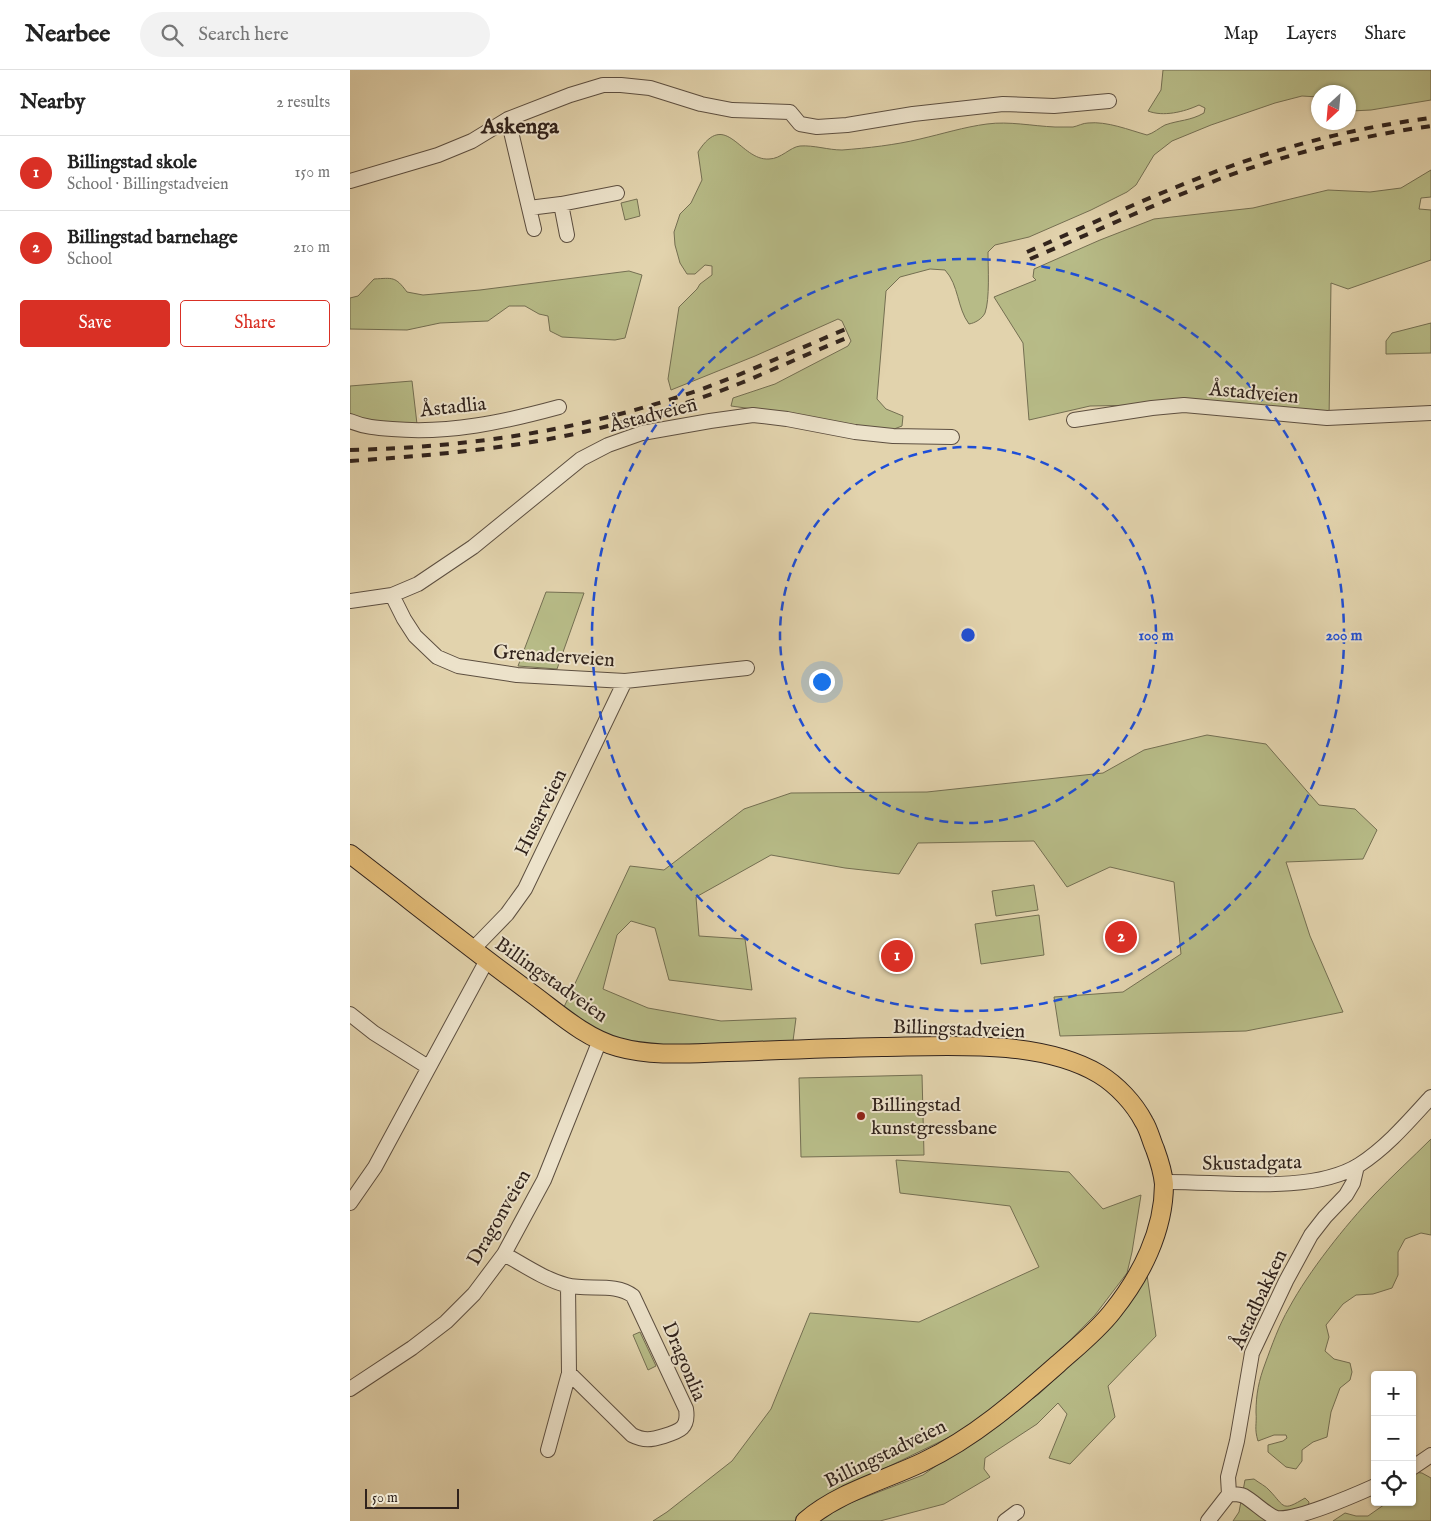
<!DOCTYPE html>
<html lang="en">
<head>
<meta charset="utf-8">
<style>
	:root { --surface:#fff; --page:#f2f2f2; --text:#222; --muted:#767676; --line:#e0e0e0; --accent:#d93025 }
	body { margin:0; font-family:"IM FELL English",serif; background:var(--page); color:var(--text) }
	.controls { position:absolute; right:15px; bottom:15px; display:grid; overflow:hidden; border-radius:5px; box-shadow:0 1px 4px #0004 }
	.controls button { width:45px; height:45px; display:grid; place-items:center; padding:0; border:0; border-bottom:1px solid var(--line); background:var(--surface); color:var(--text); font:25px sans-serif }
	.compass { position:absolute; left:961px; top:15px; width:45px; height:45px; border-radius:50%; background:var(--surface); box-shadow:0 1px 4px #0004; rotate:206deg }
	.scale { position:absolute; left:15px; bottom:12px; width:94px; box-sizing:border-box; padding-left:5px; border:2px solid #31231c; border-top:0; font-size:14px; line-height:18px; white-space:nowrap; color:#31231c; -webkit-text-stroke:4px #ece2ca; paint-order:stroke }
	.you { position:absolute; left:471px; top:611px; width:18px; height:18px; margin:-12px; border:4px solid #fff; border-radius:50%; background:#1a73e8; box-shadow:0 0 0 8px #1a73e833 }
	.badge { display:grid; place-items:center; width:32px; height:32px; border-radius:50%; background:var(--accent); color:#fff; font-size:16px; font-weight:700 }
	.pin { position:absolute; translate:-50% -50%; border:2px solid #fff; box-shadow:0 1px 5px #0006 }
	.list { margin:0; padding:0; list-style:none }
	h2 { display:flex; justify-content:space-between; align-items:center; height:65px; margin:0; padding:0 20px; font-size:21px }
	h2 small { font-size:16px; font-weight:400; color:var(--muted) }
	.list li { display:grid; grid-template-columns:32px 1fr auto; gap:15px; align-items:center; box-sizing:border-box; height:75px; padding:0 20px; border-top:1px solid var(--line) }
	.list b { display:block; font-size:19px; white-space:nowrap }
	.list p { margin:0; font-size:16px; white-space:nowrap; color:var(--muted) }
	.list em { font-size:16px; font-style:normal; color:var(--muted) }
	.actions { display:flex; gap:10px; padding:15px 20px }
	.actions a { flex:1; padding:11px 0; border:1px solid var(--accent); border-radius:5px; text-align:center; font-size:18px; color:var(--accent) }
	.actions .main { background:var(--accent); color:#fff }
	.icon { flex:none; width:28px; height:28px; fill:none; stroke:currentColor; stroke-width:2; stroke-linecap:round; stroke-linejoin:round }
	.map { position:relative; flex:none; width:1081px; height:1451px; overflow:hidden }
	header { display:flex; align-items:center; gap:30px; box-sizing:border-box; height:70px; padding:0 25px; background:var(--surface); border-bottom:1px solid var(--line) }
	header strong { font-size:24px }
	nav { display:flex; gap:28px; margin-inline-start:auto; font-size:18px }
	.search { width:350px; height:45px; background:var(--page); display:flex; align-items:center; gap:12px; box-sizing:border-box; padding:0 18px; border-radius:28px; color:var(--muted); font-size:19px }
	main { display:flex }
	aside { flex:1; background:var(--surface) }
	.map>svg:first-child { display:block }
	.green { fill:#b7bb87; stroke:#746f52 }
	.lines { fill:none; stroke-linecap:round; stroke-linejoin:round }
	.minor-casing { stroke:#5d4f40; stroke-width:16 }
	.major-casing { stroke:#31231c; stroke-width:20 }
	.minor { stroke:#ece2ca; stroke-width:14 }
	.major { stroke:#e1ba76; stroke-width:18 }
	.rail { stroke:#31231c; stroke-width:4; stroke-dasharray:9 9; stroke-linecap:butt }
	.ring { fill:none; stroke:#1d4ed8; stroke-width:2.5; stroke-dasharray:9 6 }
	.poi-dot { fill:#8f2418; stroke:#ece2ca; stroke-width:2 }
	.labels { text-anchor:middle; stroke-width:4; stroke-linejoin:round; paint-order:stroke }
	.street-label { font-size:20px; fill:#31231c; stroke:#ece2ca }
	.poi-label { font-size:20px; fill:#31231c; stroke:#ece2ca; text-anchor:start }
	.quarter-label { font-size:22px; font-weight:bold; fill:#31231c; stroke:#ece2ca }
	.centre { fill:#1d4ed8; stroke:#ece2ca; stroke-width:2.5 }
	.ring-label { font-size:15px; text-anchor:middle; font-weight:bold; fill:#1d4ed8; stroke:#ece2ca; stroke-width:4; stroke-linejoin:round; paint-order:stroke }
</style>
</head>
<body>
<header>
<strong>Nearbee</strong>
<div class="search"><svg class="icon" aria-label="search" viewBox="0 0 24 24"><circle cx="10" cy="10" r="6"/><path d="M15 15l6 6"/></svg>Search here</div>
<nav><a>Map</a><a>Layers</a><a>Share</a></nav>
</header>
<main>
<aside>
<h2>Nearby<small>2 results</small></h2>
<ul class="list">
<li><span class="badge">1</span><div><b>Billingstad skole</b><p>School · Billingstadveien</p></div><em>150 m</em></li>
<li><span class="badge">2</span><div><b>Billingstad barnehage</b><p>School</p></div><em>210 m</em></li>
</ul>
<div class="actions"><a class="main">Save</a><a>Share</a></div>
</aside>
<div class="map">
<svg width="1081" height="1451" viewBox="0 0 1081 1451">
	<rect width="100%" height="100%" fill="#e2d3ad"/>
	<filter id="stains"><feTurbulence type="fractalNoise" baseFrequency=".004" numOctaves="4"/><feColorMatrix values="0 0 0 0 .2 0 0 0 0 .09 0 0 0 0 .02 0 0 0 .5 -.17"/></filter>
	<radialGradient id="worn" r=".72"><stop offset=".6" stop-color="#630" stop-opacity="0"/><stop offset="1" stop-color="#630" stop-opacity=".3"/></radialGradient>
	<path class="green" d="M 813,0 L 1081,0 L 1081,30 L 1021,40 L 1001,41 L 999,40 L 998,22 L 968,22 L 968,27 L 952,26 L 925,33 L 861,55 L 822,71 L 804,85 L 786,115 L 777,122 L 741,140 L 679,167 L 645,175 L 638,182 C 638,197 640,229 635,243 C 632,249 625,253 619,254 C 607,238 609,215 595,200 L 580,199 L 550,207 L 536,221 L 527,329 L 536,339 L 553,346 L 552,356 L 536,362 L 403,339 L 381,336 L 383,328 L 425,314 L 498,276 L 501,271 L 492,251 L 488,249 L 405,286 L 321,320 L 318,309 L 329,237 L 347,219 L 350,214 L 362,205 L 362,196 L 355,195 L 345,204 L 337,204 L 330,193 L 325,175 L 324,162 L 330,144 L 341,133 L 352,110 L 348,82 C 376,38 390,91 419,89 C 431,89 440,77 450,76 C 464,75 478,80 492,80 C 518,78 545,75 570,69 C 592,64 614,57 637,54 C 659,51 682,56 705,57 C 711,57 717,57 723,57 C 728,56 733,53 738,53 C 757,51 779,60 797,65 C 804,63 809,58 815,55 C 829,50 840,51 854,43 L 855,38 L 849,35 C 834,42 813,47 798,41 L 811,20 Z
		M 1081,100 L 1081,127 L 1071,128 L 1069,139 L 1081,140 L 1081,190 L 998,219 L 981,213 L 979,350 L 846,334 L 740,336 L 679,350 L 673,273 L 644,227 L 686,210 L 683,207 L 684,199 L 750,170 L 804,149 L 903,138 L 978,120 L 1020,122 L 1051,118 Z
		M 287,129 L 290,146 L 275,150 L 271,133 Z
		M 279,201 L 292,205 L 275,268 L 265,270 L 212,267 L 200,261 L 198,246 L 189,244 L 175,236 L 159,236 L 138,251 L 90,253 L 57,260 L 0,259 L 0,228 L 8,226 L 24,209 C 43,208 45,206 57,222 L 73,225 L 130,220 Z
		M 1081,253 L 1081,283 L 1036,284 L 1036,271 L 1042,263 Z
		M 62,311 L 67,354 L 12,350 L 0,346 L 0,316 Z
		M 196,522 L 234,523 L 207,599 L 168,596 Z
		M 857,665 L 916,674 L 969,735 L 1005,739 L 1027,760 L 1013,789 L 936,792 L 960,866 L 993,942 L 896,961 L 710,966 L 704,927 L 773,922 L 831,884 L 824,812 L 760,797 L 717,817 L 684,771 L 568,773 L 549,804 L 495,798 L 421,785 L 346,827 L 349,866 L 395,869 L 402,920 L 319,910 L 305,858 L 281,851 L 267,865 L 253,919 L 298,938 L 371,951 L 446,948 L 443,971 L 317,975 L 289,974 L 250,963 L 214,937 L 280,796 L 314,800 L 394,739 L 441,723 L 577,722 L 753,703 L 794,680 Z
		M 684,815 L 688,840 L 646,846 L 642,821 Z
		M 689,845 L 694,885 L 631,894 L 625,854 Z
		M 572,1005 L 574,1085 L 451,1087 L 449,1008 Z
		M 1081,1069 L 1081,1165 L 1071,1163 L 1055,1169 L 1048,1182 L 1048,1205 L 1042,1218 L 1023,1224 L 1006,1225 L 993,1234 L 976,1255 L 979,1267 L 975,1281 L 984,1289 L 1000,1293 L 1002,1302 L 1000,1310 L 990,1318 L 981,1342 L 977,1367 L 963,1372 L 952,1380 L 952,1391 L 946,1399 L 936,1397 L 918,1382 L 918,1375 L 933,1371 L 937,1368 L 936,1365 L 924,1365 L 908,1371 C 904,1358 907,1355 906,1342 C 906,1324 909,1310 915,1294 C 922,1275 929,1255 939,1238 C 959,1201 995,1156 1024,1125 C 1042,1106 1062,1088 1081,1069 Z
		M 546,1090 L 719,1102 L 753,1139 L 791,1125 L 782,1182 L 777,1203 L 745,1245 L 688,1303 L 612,1361 L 488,1421 L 450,1445 L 445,1451 L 303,1451 L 317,1442 L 382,1391 L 421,1339 L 460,1243 L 569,1252 L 689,1197 L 660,1136 L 550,1123 Z
		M 797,1205 L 806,1266 L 758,1316 L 765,1347 L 720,1394 L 699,1388 L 717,1344 L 708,1333 L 687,1354 L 635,1388 L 634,1399 L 640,1407 L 594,1434 L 530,1451 L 469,1451 L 492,1436 L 573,1405 L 689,1324 L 734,1282 L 774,1240 Z
		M 290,1262 L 306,1296 L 298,1300 L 283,1265 Z
		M 1062,1402 L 1072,1403 L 1081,1408 L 1081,1451 L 983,1451 L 995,1443 L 1006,1446 L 1018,1446 L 1038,1432 L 1062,1432 Z
		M 904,1409 C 909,1413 916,1416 920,1421 C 935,1437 932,1442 955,1428 L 959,1432 L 958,1438 L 936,1451 L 883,1451 L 889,1442 L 895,1410 Z"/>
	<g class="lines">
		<g class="minor-casing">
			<path id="minor" d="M 158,49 L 184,159
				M 0,111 L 88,85 L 122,71 L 158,49 L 220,25 L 253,15 L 271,15 L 300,18 L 351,34 L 382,40 L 440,42 L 450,54 L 467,57 L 497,55 L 563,44 L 653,34 L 704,36 L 759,31
				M 211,134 L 217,165
				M 179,138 L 211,134 L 267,123
				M 724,350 L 802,338 L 834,335 L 977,348 L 1081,343
				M 0,351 C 14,357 27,358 42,359 C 99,364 154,352 209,337
				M 42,525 L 54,549 L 65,566 L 87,587 L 108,596 L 167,605 L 275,611 L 397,598
				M 0,531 L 42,525 L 68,514 L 123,477 L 231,389 L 258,375 L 292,363 L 360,351 L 403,345 L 437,349 L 505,362 L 543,366 L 602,367
				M 123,879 L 157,844 L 175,819 L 275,611
				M 0,944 L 24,963 L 78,997
				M 814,1112 C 870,1111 961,1125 1009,1095 C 1037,1077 1059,1051 1081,1027
				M 0,1133 L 25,1097 L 137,890
				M 154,1184 C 174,1195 194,1209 216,1215 C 238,1221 265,1212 283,1226 L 336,1339 C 339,1358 330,1361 314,1366 C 301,1370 294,1371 282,1365 L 219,1303
				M 0,1319 L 62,1278 L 96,1252 L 124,1224 L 154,1184 L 194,1110 L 250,970
				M 198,1380 L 219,1303 L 218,1216
				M 1062,1398 L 1081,1385
				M 879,1424 C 884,1424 890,1424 894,1426 C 906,1433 914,1443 926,1448 C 945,1451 1005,1425 1025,1416
				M 655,1451 L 667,1442
				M 858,1451 L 879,1424 L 878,1407 L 887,1371 L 902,1283 L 936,1211 L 961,1165 L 975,1147 L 996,1125 L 1003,1113 L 1007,1096"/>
		</g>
		<g class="major-casing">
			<path id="major" d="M 0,784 C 60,830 120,878 181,923 C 207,942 235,968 268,977 C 303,987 342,983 378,982 C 429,980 481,978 532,977 C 599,976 690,969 749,1004 C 767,1015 784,1033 794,1052 C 799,1060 801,1070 805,1079 C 809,1090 813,1103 814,1114 C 814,1161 791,1206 762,1242 C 747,1261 727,1277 709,1293 C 667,1330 624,1368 573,1392 C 533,1411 489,1422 455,1451"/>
		</g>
		<use href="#minor" class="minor"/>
		<use href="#major" class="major"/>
		<path class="rail" d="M 677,182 C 741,154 805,124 870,100 C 938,75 1009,57 1081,48
			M 680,189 C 744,162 807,133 872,108 C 940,83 1010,66 1081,56
			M 0,380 C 124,377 234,360 352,319 C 401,301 448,279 496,259
			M 0,391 C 87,385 173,378 258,356 C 303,344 348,330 391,313 C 427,298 462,282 499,267"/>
	</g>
	<g class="ring">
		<circle cx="618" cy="565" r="188"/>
		<circle cx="618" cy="565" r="376"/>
	</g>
	<circle class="poi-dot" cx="511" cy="1046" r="5"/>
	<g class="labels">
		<g class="street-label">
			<text transform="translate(904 322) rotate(5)" y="7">Åstadveien</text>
			<text transform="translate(103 336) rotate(-6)" y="7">Åstadlia</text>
			<text transform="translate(303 344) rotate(-14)" y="7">Åstadveien</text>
			<text transform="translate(204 585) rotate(4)" y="7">Grenaderveien</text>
			<text transform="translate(190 742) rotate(-64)" y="7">Husarveien</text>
			<text transform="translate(202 909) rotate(35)" y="7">Billingstadveien</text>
			<text transform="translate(609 958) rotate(2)" y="7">Billingstadveien</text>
			<text transform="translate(902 1092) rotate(-1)" y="7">Skustadgata</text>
			<text transform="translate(148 1147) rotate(-60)" y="7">Dragonveien</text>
			<text transform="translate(908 1229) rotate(-65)" y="7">Åstadbakken</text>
			<text transform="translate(335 1291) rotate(67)" y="7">Dragonlia</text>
			<text transform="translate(535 1383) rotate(-26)" y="7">Billingstadveien</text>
		</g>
		<g class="poi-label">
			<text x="521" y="1041">Billingstad<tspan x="521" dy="23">kunstgressbane</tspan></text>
		</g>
		<g class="quarter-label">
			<text x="170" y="63">Askenga</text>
		</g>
	</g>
	<circle cx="618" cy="565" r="8" class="centre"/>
	<g class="ring-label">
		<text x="806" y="570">100 m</text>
		<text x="994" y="570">200 m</text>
	</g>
	<rect width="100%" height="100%" filter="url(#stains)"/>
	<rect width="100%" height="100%" fill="url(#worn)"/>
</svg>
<div class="controls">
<button>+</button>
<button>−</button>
<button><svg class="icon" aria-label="locate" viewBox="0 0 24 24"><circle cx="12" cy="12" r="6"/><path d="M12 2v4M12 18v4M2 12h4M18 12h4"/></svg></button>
</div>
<svg class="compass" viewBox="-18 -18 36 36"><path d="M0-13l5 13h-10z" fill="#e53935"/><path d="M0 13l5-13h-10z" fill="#767676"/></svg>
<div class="scale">50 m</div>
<div class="you"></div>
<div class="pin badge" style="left:547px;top:886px">1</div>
<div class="pin badge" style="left:771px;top:867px">2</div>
</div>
</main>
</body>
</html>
